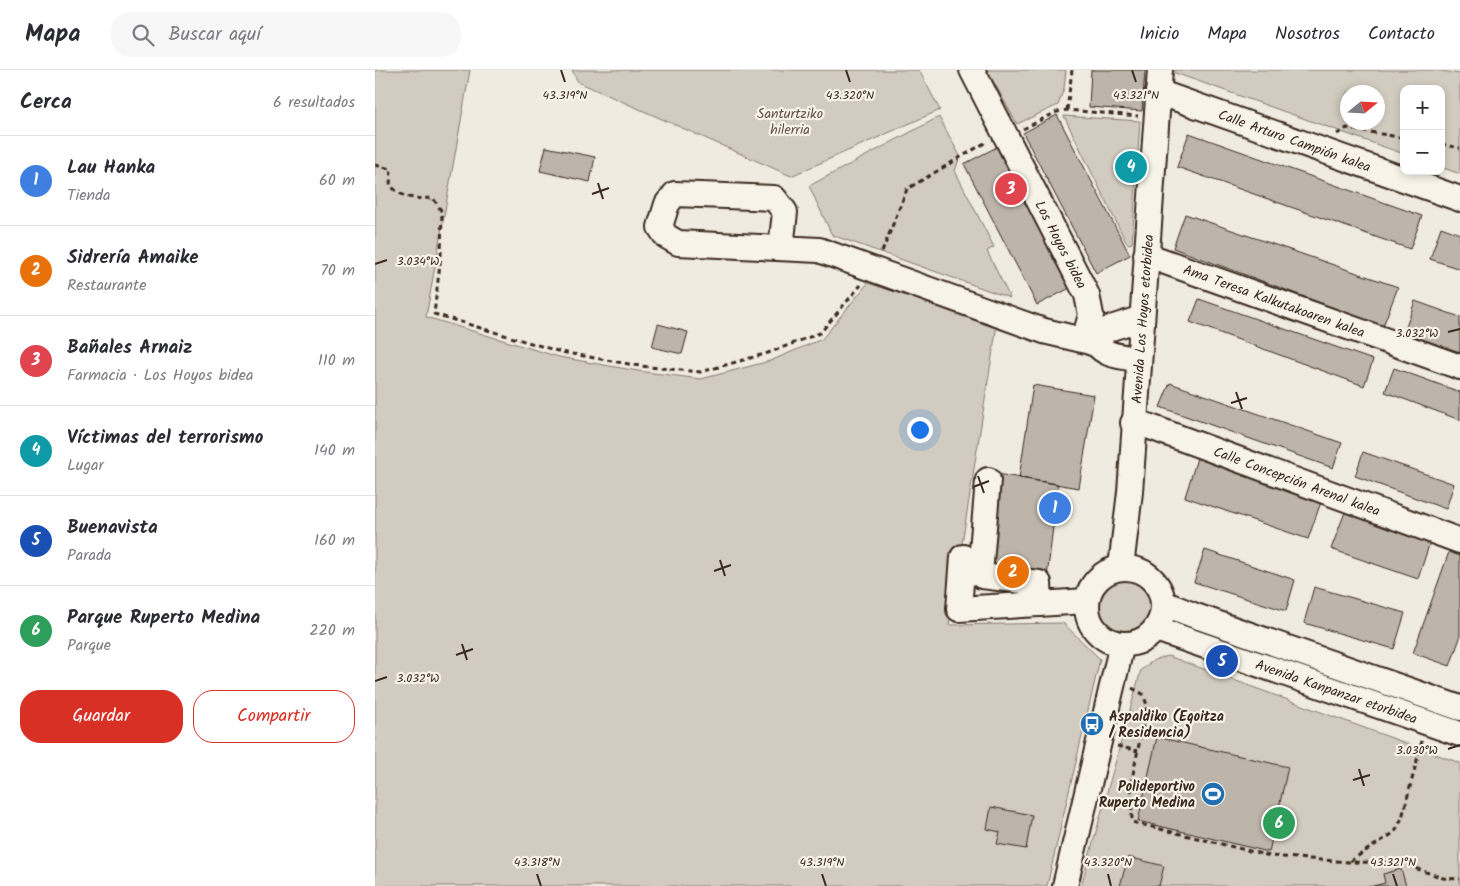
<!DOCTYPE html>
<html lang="es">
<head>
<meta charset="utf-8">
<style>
	:root { --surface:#fff; --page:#f7f7f7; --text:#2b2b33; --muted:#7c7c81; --line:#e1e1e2; --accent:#d93025 }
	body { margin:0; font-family:Kalam,sans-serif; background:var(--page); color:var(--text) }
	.controls { position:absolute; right:15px; top:15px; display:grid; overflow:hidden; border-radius:10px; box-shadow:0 2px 8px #0003 }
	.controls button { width:45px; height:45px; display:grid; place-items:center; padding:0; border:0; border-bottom:1px solid var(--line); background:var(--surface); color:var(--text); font:25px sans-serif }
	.compass { position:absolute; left:965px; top:15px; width:45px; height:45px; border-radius:50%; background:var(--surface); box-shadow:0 2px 8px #0003; rotate:72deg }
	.you { position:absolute; left:544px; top:359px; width:18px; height:18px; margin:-12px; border:4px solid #fff; border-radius:50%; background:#1a73e8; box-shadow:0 0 0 8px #1a73e833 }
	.badge { display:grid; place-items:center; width:32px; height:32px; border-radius:50%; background:var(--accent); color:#fff; font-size:16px; font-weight:700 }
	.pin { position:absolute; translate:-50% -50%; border:2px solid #fff; box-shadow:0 1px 5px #0006 }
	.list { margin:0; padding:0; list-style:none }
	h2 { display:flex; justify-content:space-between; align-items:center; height:65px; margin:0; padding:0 20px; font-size:21px }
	h2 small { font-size:16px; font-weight:400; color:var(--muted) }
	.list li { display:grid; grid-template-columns:32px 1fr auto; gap:15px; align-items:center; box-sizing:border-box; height:90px; padding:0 20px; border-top:1px solid var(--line) }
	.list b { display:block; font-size:19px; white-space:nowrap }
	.list p { margin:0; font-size:16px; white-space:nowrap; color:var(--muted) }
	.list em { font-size:16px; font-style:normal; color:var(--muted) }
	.actions { display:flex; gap:10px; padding:15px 20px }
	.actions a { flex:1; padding:11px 0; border:1px solid var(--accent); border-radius:20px; text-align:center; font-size:18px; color:var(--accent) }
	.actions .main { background:var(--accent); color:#fff }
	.icon { flex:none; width:28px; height:28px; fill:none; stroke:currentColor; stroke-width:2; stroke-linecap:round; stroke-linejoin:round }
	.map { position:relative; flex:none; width:1085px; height:816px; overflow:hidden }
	header { display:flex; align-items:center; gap:30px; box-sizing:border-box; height:70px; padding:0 25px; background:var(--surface); border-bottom:1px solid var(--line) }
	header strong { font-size:24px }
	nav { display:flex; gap:28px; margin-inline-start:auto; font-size:18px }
	.search { width:350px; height:45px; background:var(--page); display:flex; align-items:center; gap:12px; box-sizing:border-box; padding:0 18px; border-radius:20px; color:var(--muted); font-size:19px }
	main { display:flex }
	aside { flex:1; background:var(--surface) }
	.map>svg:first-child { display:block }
	.green { fill:#d1cbc0; stroke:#867a6f; fill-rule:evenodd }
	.building { fill:#bdb5aa; stroke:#3b2a1e }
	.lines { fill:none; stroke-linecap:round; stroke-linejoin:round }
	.minor-casing { stroke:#3b2a1e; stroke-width:28 }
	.path { stroke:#3b2a1e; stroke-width:3; stroke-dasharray:5 4; stroke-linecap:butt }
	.minor { stroke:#f7f3e8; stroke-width:24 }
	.ticks { fill:none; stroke:#3b2a1e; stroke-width:2 }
	.labels { text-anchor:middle; stroke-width:4.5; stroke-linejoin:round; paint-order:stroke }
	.park-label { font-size:14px; fill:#605246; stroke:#f7f3e8 }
	.street-label { font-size:14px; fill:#3b2a1e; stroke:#f7f3e8 }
	.poi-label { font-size:14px; font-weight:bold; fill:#3b2a1e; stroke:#f7f3e8; text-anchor:start }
	.ticks-label { font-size:12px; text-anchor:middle; fill:#3b2a1e; stroke:#f7f3e8; stroke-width:4.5; stroke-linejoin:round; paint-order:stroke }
</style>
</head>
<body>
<header>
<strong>Mapa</strong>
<div class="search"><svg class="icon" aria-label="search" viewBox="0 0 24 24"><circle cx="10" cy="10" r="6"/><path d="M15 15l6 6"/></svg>Buscar aquí</div>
<nav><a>Inicio</a><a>Mapa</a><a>Nosotros</a><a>Contacto</a></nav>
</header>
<main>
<aside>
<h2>Cerca<small>6 resultados</small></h2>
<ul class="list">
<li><span class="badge" style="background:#3f7fe0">1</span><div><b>Lau Hanka</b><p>Tienda</p></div><em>60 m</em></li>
<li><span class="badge" style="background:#e8710a">2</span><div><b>Sidrería Amaike</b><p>Restaurante</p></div><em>70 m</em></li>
<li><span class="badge" style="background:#e0444e">3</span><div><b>Bañales Arnaiz</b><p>Farmacia · Los Hoyos bidea</p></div><em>110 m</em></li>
<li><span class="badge" style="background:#0f9aa8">4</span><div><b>Víctimas del terrorismo</b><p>Lugar</p></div><em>140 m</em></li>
<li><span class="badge" style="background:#1a4fb4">5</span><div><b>Buenavista</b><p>Parada</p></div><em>160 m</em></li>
<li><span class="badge" style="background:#2e9e5b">6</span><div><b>Parque Ruperto Medina</b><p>Parque</p></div><em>220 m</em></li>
</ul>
<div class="actions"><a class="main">Guardar</a><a>Compartir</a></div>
</aside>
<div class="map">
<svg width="1085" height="816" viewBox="0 0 1085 816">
	<rect width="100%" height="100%" fill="#efebe0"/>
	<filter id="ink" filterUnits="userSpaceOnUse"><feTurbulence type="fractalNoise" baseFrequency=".02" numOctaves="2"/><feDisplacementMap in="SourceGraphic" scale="10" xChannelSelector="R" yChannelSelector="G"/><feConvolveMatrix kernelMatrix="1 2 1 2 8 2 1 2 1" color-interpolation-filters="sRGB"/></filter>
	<g filter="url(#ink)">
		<path class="green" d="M 0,0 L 95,0 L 51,247 L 184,287 L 263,301 L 326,309 L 395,291 L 447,269 L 493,213 L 622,255 L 574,555 L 688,553 L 725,589 L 672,816 L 0,816 Z
			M 197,0 L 544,0 L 565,40 L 416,106 L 203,12 Z
			M 612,0 L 691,0 L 689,18 L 683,35 L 642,54 Z
			M 800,0 L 1060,0 L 1085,4 L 1085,104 L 1066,97 L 1066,19 L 1029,19 L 1029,84 L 800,3 ZM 972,22 L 1002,22 L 1002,52 L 972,52 Z
			M 689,46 L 765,51 L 757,173 L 754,174 L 751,172 Z
			M 564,47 L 585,86 L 580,101 L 619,177 L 612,181 L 635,228 L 457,165 L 434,116 Z
			M721 536a29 29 0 1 1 58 0a29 29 0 1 1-58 0Z
			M 793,586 L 1085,693 L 1085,816 L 706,816 L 766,600 L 779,590 Z"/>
		<path class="building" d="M 716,0 L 770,0 L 767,41 L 714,37 Z
			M 682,45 L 755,185 L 721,203 L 648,63 Z
			M 814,63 L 1047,146 L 1035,179 L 802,97 Z
			M 171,77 L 220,87 L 215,112 L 165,101 Z
			M 622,77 L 695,218 L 662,235 L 589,94 Z
			M 810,144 L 1023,217 L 1008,256 L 798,178 Z
			M 1066,157 L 1085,164 L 1085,199 L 1055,189 Z
			M 824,229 L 998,290 L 989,316 L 815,252 Z
			M 1040,231 L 1085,247 L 1085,282 L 1029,263 Z
			M 283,254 L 313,262 L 307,284 L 277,277 Z
			M 1019,298 L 1085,322 L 1085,350 L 1010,322 Z
			M 795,313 L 967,373 L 958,398 L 785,337 Z
			M 658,315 L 719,325 L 704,418 L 644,408 Z
			M 988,382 L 1079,414 L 1071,439 L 980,406 Z
			M 822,388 L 946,432 L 933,469 L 810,427 Z
			M 622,404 L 683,414 L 672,508 L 611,501 Z
			M 970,442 L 1055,472 L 1043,509 L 956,479 Z
			M 830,480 L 920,510 L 911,541 L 819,512 Z
			M 1074,482 L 1085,486 L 1085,568 L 1075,596 L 1038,583 Z
			M 939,517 L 1030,543 L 1019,579 L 929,553 Z
			M 782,667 L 913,697 L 894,782 L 763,751 Z
			M 616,737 L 657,745 L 651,779 L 622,774 L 625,762 L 612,759 Z
			M 753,787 L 789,796 L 784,816 L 745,816 Z
			M 1026,799 L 1031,816 L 998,816 L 1010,813 L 1008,804 Z"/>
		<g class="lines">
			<g class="minor-casing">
				<g id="minor">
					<path id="s1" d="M 597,0 L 712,225 L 716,245 L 712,259 L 717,273"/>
					<path id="s2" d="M 783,22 L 1085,129"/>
					<path d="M 406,178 L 410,142 L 399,128 L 300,124 L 292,134 L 285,157 L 291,166 L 303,173 L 444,180 L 669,261 L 720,273"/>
					<path id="s3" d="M 771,185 L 1085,297"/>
					<path d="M 764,289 C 749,287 721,286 720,266 L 736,258 L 767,248"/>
					<path id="s4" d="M 758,353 L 770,355 L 1085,471"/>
					<path d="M 613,410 L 605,504 L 607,506 L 664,513 L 665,534"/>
					<path d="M 588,487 L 584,539 L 712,531"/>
					<path id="s5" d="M 746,497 L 755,422 L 785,0"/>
					<circle cx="750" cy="536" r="38"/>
					<path d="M 788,533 L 818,545 L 1085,638"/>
					<path id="s6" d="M 781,559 L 1085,664"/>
					<path d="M 690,816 L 747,574"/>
				</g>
			</g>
			<path class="path" d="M 692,40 L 697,0
				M 648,59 L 682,42 L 692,40 L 763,46
				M 962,64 L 972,58 L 1029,68
				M 1066,74 L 1085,78
				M 0,95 L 16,99 L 15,115 C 28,129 39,129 58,128 L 67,142 L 66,185 L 59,244 L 186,282 L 265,296 L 326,302 L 393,283 L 445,263 L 486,215
				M 507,182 L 532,119 L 613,71
				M 757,618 L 768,624 L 772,635 L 756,714 L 757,752 L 895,786 L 974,792 L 1025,793 L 1068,808 L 1085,809
				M 742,676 L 763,681
				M 975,791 L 1020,762 L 1027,748 L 1047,671"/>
			<use href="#minor" class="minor"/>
		</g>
	</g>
	<path class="ticks" d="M 186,0 L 190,12M 471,0 L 475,12M 757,0 L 761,12M 223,113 L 228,129M 217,124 L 234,118M 0,194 L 12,190M 1073,262 L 1085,259M 861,322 L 867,339M 856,333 L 872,328M 603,406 L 609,423M 598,417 L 614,411M 345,490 L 350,506M 339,501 L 356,495M 87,574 L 92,590M 81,585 L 98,579M 0,611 L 12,607M 1073,679 L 1085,675M 984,699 L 989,716M 978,710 L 995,705M 162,804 L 166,816M 447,804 L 451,816M 733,804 L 736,816M 1018,804 L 1022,816"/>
	<defs>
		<g id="bus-disc" transform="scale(1.25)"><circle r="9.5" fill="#1f6fb2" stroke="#f7f3e8"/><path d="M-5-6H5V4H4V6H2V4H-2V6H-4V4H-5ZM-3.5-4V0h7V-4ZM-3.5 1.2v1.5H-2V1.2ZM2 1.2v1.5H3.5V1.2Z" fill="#fff"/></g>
		<g id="stadium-disc" transform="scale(1.25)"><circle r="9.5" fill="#1f6fb2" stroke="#f7f3e8"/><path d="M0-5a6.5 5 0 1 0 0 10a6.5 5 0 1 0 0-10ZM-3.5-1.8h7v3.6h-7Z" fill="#fff"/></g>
	</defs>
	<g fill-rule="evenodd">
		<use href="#bus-disc" x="717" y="654"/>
		<use href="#stadium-disc" x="838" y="724"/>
	</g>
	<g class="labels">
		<g class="park-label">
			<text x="415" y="48">Santurtziko<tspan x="415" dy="16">hilerria</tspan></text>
		</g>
		<g class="street-label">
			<text dy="5" stroke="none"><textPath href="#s2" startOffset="145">Calle Arturo Campión kalea</textPath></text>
			<text dy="5" stroke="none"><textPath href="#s1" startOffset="196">Los Hoyos bidea</textPath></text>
			<text dy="5" stroke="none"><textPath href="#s3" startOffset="136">Ama Teresa Kalkutakoaren kalea</textPath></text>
			<text dy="5" stroke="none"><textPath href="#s5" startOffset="249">Avenida Los Hoyos etorbidea</textPath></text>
			<text dy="5" stroke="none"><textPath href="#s4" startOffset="174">Calle Concepción Arenal kalea</textPath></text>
			<text dy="5" stroke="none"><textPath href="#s6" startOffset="191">Avenida Kanpanzar etorbidea</textPath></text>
		</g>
		<g class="poi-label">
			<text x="734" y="651">Aspaldiko (Egoitza<tspan x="734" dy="16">/ Residencia)</tspan></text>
			<text x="820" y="721" text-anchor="end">Polideportivo<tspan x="820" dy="16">Ruperto Medina</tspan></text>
		</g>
	</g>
	<g class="ticks-label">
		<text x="190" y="29">43.319°N</text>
		<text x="475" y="29">43.320°N</text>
		<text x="761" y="29">43.321°N</text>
		<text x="43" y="195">3.034°W</text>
		<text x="1042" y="267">3.032°W</text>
		<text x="43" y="612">3.032°W</text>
		<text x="1042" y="684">3.030°W</text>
		<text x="162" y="796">43.318°N</text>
		<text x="447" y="796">43.319°N</text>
		<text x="733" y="796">43.320°N</text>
		<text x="1018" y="796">43.321°N</text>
	</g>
</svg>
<div class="controls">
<button>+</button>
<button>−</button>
</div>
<svg class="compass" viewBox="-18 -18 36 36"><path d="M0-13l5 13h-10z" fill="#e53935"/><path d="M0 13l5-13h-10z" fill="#7c7c81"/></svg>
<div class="you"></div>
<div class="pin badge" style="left:680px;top:438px;background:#3f7fe0">1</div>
<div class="pin badge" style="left:638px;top:502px;background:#e8710a">2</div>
<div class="pin badge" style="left:636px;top:119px;background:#e0444e">3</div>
<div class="pin badge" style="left:756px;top:97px;background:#0f9aa8">4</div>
<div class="pin badge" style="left:847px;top:591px;background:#1a4fb4">5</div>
<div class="pin badge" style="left:904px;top:753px;background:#2e9e5b">6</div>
</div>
</main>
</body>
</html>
